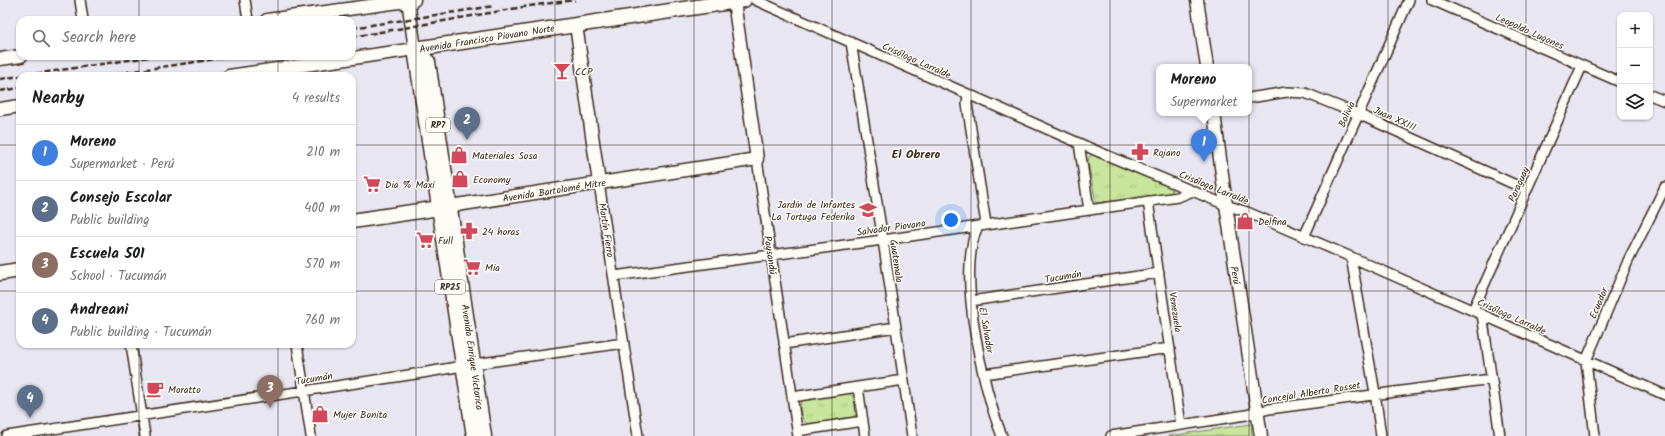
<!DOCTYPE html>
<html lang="en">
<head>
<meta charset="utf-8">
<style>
	:root { --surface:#fff; --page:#f6f6f6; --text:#202124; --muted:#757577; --line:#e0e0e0; --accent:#d1495b }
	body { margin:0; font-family:Kalam,sans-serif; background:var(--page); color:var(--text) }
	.controls { position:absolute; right:12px; top:12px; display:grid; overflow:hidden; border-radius:8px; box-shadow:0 1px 3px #0004 }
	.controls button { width:36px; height:36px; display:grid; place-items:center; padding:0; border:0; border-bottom:1px solid var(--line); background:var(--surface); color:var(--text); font:20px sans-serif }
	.you { position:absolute; left:951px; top:220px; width:14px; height:14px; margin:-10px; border:3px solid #fff; border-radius:50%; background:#1a73e8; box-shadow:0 0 0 6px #1a73e833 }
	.badge { display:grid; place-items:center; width:26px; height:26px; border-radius:50%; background:var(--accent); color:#fff; font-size:13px; font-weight:700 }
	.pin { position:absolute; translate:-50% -33px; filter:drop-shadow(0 1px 2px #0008) }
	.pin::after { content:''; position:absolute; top:21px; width:14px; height:12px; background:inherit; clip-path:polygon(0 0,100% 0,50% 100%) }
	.popup { position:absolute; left:1156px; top:64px; width:96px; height:52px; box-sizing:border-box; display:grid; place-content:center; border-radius:8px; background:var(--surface); filter:drop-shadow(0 1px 3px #0005); font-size:13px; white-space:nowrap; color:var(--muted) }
	.popup b { font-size:15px; color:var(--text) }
	.popup::after { content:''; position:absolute; left:50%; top:100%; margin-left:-8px; border:8px solid transparent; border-top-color:var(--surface) }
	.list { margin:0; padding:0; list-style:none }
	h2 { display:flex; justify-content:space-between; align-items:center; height:52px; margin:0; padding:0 16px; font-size:17px }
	h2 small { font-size:13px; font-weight:400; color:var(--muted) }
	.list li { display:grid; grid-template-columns:26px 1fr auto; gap:12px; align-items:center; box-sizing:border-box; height:56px; padding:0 16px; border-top:1px solid var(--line) }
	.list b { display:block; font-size:15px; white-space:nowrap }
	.list p { margin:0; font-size:13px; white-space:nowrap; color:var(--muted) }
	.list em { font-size:13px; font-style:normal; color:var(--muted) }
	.icon { flex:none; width:22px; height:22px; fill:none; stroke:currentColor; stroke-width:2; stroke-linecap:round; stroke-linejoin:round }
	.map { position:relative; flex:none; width:1665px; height:436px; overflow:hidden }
	.search { position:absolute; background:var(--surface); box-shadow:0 1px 3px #0004; left:16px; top:16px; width:340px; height:44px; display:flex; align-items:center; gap:10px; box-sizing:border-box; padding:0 14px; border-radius:12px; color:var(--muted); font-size:15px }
	.panel { position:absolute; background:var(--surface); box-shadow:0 1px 3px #0004; left:16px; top:72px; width:340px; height:276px; border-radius:12px }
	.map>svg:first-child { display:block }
	.grass { fill:url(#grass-tufts); stroke:#81885d }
	.pitch { fill:#c7e59c; stroke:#81885d }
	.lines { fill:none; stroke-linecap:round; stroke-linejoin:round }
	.street-casing { stroke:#3b2a1e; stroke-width:12 }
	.secondary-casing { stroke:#3b2a1e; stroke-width:15 }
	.primary-casing { stroke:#3b2a1e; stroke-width:17 }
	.street { stroke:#fdfcf7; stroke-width:9 }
	.secondary { stroke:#fdfcf7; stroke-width:12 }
	.primary { stroke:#fdfcf7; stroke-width:14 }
	.rail { stroke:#3b2a1e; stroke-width:2.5; stroke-dasharray:6 3; stroke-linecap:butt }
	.grid { fill:none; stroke:#3b2a1e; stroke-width:1; stroke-opacity:0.55 }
	.labels { text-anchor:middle; stroke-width:3; stroke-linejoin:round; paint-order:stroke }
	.shield { fill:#fdfcf7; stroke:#75695f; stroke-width:1 }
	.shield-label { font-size:9px; font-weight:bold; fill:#3b2a1e }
	.street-label { font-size:10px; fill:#3b2a1e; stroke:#fdfcf7 }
	.poi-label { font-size:10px; fill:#3b2a1e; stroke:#fdfcf7; text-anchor:start }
	.quarter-label { font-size:12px; font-weight:bold; fill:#3b2a1e; stroke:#fdfcf7 }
</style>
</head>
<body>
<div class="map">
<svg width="1665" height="436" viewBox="0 0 1665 436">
	<defs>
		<pattern id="grass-tufts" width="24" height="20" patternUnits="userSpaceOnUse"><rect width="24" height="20" fill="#c7e59c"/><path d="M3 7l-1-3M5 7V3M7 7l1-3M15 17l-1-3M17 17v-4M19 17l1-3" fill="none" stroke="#acc586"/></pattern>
	</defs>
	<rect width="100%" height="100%" fill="#e7e6f1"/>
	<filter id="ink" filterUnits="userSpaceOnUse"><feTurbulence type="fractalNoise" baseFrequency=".025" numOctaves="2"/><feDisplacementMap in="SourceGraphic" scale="8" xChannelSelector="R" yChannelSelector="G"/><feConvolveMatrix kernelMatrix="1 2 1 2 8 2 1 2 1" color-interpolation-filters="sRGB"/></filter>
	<g filter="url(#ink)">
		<path class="grass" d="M 1093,154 L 1172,188 L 1171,194 L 1096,203 L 1088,162 L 1089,157 Z
			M 846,392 C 856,395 859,406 856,415 L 853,417 L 808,424 C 801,421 798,405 802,399 Z"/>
		<path class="pitch" d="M 1251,424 L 1252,436 L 1169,436 Z"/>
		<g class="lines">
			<g class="street-casing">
				<path id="street" d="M 80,0 L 83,20
					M 245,0 L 248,20
					M 755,0 L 1099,152 L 1226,205 L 1247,212 L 1351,257 L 1665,395
					M 1432,0 L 1620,82
					M 851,42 L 883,240 L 912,436
					M 968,94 L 967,104 L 986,224
					M 1650,95 L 1665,101
					M 1249,98 L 1287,92 L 1305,93 L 1358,114 L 1527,190
					M 1079,143 L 1089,210
					M 757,159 L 798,436
					M 599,183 L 638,436
					M 1148,201 L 1181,425
					M 978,226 C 956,272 983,389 1002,436
					M 1304,237 L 1409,0
					M 1351,257 L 1375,393 L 1381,436
					M 614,276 L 883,240 L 1178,197 L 1193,191
					M 971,301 L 1159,273
					M 1473,310 L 1582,66
					M 1482,314 L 1500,436
					M 131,344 L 145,436
					M 297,344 L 311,436
					M 784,344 L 896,327
					M 984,374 L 1170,348
					M 858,387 L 865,436
					M 792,397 L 904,380
					M 797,431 L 863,421
					M 7,436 L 422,373 L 474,364 L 624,343
					M 1111,436 L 1246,415 L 1269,409 L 1491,379
					M 1595,436 L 1586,361 L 1628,261 L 1665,187"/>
			</g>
			<g class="secondary-casing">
				<path id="secondary" d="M 1197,0 L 1207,67
					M 267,20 L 414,0
					M 576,25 L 599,183
					M 0,59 L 21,56
					M 229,76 L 415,49 L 408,0
					M 0,109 L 20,106
					M 1214,113 L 1226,205 L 1261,436
					M 450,206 L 757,159 L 734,2"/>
			</g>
			<g class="primary-casing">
				<path id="primary" d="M 415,49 L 428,62 L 484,436
					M 415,49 L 474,436
					M 415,49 L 744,0
					M 352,221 L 446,207
					M 0,273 L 20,270"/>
			</g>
			<use href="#street" class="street"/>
			<use href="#secondary" class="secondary"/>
			<use href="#primary" class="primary"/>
			<path class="rail" d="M 352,28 L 494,6
				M 352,37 L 529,6 L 575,0
				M 100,76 L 236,56
				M 0,79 L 156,56
				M 0,91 L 20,88"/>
		</g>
	</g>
	<path class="grid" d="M 139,0 L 139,20M 278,0 L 278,20M 416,0 L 416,436M 555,0 L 555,436M 694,0 L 694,436M 832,0 L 832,436M 971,0 L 971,436M 1110,0 L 1110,436M 1249,0 L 1249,436M 1388,0 L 1388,436M 1526,0 L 1526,436M 139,56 L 139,76M 278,56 L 278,76M 0,145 L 20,145M 352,145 L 1665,145M 0,291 L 20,291M 352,291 L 1665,291M 139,344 L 139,436M 278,344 L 278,436"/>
	<defs>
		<g id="bar-bare" transform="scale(1.38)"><path d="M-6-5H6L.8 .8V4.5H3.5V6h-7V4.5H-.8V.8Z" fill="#d1495b" stroke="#fdfcf7" stroke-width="2.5" paint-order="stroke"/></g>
		<g id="pharmacy-bare" transform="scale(1.38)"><path d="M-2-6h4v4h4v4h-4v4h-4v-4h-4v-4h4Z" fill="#d1495b" stroke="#fdfcf7" stroke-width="2.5" paint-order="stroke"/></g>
		<g id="shop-bare" transform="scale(1.38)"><path d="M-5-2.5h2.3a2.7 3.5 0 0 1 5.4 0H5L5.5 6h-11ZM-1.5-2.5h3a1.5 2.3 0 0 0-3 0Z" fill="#d1495b" stroke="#fdfcf7" stroke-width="2.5" paint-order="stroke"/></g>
		<g id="supermarket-bare" transform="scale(1.38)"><path d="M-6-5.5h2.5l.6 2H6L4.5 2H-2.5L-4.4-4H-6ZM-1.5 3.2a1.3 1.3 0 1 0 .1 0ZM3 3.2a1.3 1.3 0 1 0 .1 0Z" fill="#d1495b" stroke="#fdfcf7" stroke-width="2.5" paint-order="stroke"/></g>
		<g id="school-bare" transform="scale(1.38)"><path d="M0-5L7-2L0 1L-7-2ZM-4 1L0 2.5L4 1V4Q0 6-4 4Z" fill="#d1495b" stroke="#fdfcf7" stroke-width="2.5" paint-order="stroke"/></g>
		<g id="cafe-bare" transform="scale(1.38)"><path d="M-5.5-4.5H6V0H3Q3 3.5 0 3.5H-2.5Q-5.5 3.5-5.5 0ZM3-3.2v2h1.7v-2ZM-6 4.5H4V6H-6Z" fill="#d1495b" stroke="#fdfcf7" stroke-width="2.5" paint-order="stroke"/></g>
	</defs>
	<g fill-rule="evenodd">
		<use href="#bar-bare" x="562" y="71"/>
		<use href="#pharmacy-bare" x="1140" y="152"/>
		<use href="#shop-bare" x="459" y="155"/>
		<use href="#shop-bare" x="460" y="179"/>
		<use href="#supermarket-bare" x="372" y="184"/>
		<use href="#school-bare" x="868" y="210"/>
		<use href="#shop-bare" x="1245" y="221"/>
		<use href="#pharmacy-bare" x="469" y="231"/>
		<use href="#supermarket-bare" x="425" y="240"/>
		<use href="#supermarket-bare" x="472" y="267"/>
		<use href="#cafe-bare" x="155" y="389"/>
		<use href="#shop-bare" x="320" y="414"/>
	</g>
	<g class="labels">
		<g class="shield">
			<rect x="426" y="118" width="24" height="14" rx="3"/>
			<rect x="435" y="280" width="30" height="14" rx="3"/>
		</g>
		<g class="shield-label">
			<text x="438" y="128">RP7</text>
			<text x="450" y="290">RP25</text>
		</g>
		<g class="street-label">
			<text transform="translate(1530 31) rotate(24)" y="4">Leopoldo Lugones</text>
			<text transform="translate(487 38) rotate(-9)" y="4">Avenida Francisco Piovano Norte</text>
			<text transform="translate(917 60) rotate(24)" y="4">Crisólogo Larralde</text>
			<text transform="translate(1346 114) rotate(-66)" y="4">Bolivia</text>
			<text transform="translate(1395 118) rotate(24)" y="4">Juan XXIII</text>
			<text transform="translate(1518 184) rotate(-66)" y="4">Paraguay</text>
			<text transform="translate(1214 187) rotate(22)" y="4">Crisólogo Larralde</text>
			<text transform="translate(554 190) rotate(-9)" y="4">Avenida Bartolomé Mitre</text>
			<text transform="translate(891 227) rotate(-8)" y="4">Salvador Piovano</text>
			<text transform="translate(607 230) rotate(81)" y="4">Martín Fierro</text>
			<text transform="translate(771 255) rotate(82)" y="4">Paysandú</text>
			<text transform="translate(897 261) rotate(82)" y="4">Guatemala</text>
			<text transform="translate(1236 275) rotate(82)" y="4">Perú</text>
			<text transform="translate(1063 276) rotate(-9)" y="4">Tucumán</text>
			<text transform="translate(1598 303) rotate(-67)" y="4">Ecuador</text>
			<text transform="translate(1176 312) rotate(82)" y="4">Venezuela</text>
			<text transform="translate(1512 316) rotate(24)" y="4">Crisólogo Larralde</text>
			<text transform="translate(987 330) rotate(80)" y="4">El Salvador</text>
			<text transform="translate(473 357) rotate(82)" y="4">Avenida Enrique Victorica</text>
			<text transform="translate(314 378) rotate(-9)" y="4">Tucumán</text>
			<text transform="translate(1311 392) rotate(-9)" y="4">Concejal Alberto Rosset</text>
		</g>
		<g class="poi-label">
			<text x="575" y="75">CCP</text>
			<text x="1153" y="156">Rojano</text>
			<text x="472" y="159">Materiales Sosa</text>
			<text x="473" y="183">Economy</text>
			<text x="385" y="188">Dia % Maxi</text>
			<text x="855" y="208" text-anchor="end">Jardín de Infantes<tspan x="855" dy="12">La Tortuga Federika</tspan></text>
			<text x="1258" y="225">Delfina</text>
			<text x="482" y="235">24 horas</text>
			<text x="438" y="244">Full</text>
			<text x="485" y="271">Mia</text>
			<text x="168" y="393">Moratto</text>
			<text x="333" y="418">Mujer Bonita</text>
		</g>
		<g class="quarter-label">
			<text x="916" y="158">El Obrero</text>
		</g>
	</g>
</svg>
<div class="controls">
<button>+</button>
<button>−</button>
<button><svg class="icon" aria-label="layers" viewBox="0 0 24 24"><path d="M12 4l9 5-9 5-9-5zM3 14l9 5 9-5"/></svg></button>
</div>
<div class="you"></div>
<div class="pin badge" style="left:1204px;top:162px;background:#3f7fe0">1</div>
<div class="popup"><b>Moreno</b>Supermarket</div>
<div class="pin badge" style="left:467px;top:140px;background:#5c6f8a">2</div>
<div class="pin badge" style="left:270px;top:408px;background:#8d6e63">3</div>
<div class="pin badge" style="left:30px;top:418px;background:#5c6f8a">4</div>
<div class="search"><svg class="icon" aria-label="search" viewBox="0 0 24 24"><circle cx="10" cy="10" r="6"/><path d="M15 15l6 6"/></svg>Search here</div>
<section class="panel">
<h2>Nearby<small>4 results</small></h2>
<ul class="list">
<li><span class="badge" style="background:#3f7fe0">1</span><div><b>Moreno</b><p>Supermarket · Perú</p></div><em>210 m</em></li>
<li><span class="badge" style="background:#5c6f8a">2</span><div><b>Consejo Escolar</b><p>Public building</p></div><em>400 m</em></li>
<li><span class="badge" style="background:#8d6e63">3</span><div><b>Escuela 501</b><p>School · Tucumán</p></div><em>570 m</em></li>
<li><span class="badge" style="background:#5c6f8a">4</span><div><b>Andreani</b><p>Public building · Tucumán</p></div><em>760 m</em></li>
</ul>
</section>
</div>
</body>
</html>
